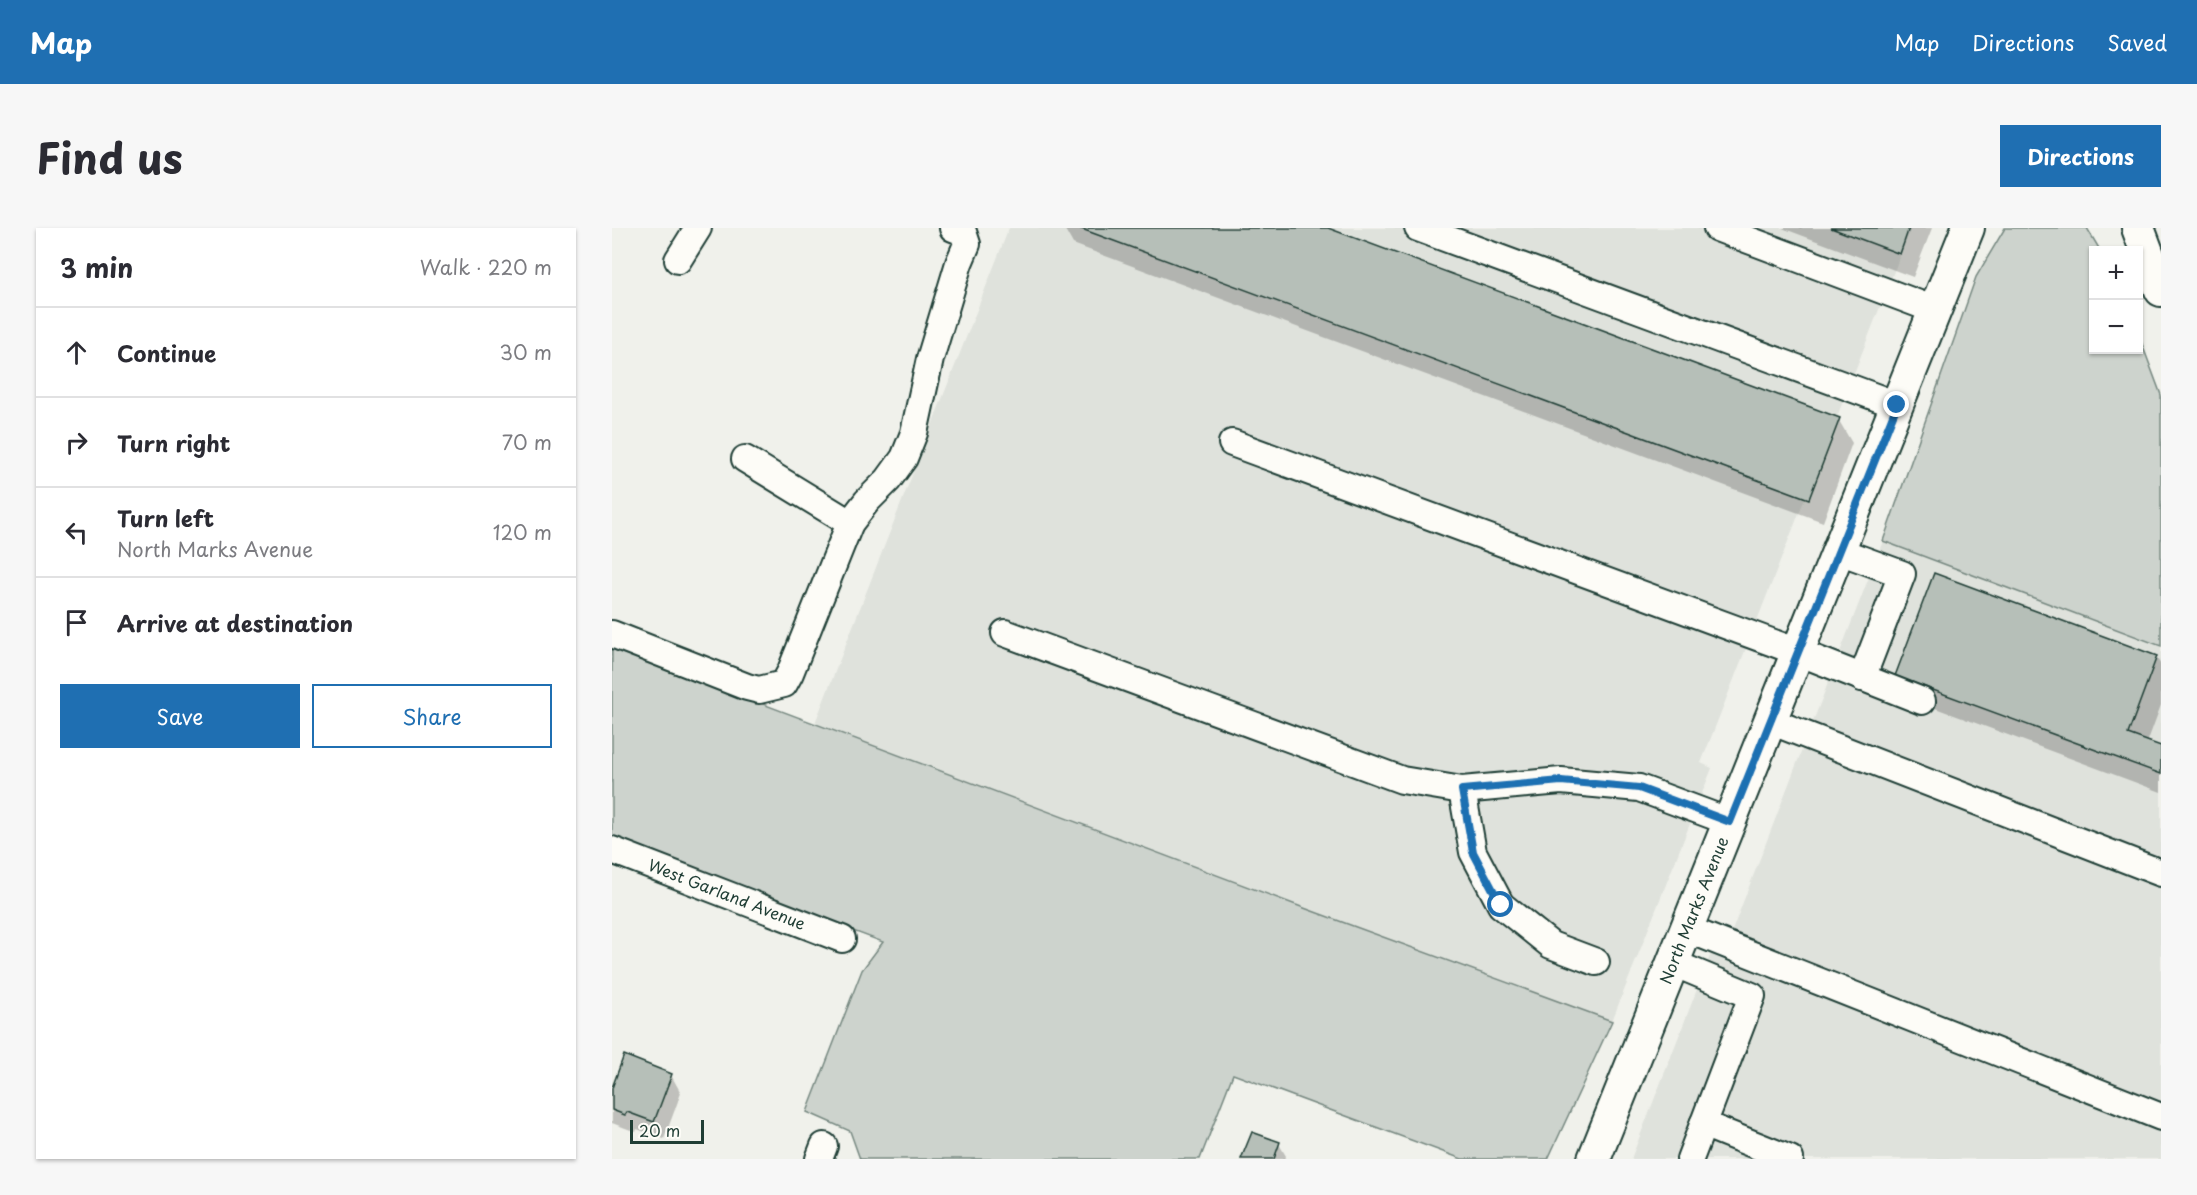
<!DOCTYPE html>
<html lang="en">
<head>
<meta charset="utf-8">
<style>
	:root { --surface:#fff; --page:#f7f7f7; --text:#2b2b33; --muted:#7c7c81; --line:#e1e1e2; --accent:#1f6fb2 }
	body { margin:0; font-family:"Playpen Sans",sans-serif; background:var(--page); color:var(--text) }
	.controls { position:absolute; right:18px; top:18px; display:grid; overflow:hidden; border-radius:0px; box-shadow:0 2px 4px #0004 }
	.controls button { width:54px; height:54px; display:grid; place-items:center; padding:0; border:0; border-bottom:2px solid var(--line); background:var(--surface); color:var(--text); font:30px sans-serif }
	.scale { position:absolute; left:18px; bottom:15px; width:74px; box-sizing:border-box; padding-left:6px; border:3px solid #1f3d34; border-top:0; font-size:16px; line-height:21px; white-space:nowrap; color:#1f3d34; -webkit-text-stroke:4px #fdfcf7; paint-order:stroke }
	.stop { position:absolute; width:18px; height:18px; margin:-14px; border:4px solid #1f6fb2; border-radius:50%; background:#fff }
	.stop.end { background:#1f6fb2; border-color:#fff; box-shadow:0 2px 6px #0008 }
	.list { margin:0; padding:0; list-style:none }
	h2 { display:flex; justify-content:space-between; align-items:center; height:78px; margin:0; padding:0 24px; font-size:26px }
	h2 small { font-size:20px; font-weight:400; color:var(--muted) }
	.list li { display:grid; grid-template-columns:39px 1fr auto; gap:18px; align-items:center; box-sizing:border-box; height:90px; padding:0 24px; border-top:2px solid var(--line) }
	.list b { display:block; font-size:22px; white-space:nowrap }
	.list p { margin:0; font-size:20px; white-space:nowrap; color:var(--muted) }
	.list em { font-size:20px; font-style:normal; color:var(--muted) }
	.actions { display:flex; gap:12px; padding:18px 24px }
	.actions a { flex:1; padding:14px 0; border:2px solid var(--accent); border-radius:0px; text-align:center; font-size:21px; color:var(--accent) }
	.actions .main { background:var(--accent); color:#fff }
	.icon { flex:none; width:33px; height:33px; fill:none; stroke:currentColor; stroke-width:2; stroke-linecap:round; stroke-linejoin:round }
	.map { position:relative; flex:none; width:1549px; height:931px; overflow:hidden; border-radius:0px }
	header { display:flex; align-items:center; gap:36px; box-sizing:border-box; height:84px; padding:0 30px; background:var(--accent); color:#fff }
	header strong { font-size:28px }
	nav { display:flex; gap:33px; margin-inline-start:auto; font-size:21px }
	.intro { display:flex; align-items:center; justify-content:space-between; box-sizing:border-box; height:144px; padding:0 36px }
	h1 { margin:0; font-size:42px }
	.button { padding:15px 27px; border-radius:0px; background:var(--accent); color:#fff; font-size:21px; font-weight:700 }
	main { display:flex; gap:36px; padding:0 36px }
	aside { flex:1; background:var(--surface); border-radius:0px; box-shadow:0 2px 4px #0004 }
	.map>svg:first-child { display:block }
	.built { fill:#dfe2dc }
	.green { fill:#cdd3cd; stroke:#768880; stroke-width:1.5 }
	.shadow { fill:#0003 }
	.building { fill:#b6bfb8; stroke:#1f3d34; stroke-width:1.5 }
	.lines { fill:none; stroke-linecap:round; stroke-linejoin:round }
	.minor-casing { stroke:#1f3d34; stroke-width:30 }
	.major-casing { stroke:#1f3d34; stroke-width:36 }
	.minor { stroke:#fdfcf7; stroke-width:26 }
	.major { stroke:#fdfcf7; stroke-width:32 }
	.route { stroke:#1f6fb2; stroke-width:8 }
	.labels { text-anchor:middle; stroke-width:6; stroke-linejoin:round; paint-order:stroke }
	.street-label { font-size:16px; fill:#1f3d34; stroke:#fdfcf7 }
</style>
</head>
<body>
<header>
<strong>Map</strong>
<nav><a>Map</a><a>Directions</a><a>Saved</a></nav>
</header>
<div class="intro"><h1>Find us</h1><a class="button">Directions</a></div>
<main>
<aside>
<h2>3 min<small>Walk · 220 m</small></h2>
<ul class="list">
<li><svg class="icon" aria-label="ahead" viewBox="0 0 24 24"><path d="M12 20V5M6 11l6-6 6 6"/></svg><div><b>Continue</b></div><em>30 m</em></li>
<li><svg class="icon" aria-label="right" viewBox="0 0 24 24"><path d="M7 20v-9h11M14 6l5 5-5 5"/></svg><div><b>Turn right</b></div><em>70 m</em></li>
<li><svg class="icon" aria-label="left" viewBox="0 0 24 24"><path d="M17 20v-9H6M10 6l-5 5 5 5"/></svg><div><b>Turn left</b><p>North Marks Avenue</p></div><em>120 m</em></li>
<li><svg class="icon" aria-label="arrive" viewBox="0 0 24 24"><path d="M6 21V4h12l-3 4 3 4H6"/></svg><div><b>Arrive at destination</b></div></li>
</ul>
<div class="actions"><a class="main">Save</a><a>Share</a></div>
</aside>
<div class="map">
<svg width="1549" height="931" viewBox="0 0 1549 931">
	<rect width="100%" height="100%" fill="#f0f1eb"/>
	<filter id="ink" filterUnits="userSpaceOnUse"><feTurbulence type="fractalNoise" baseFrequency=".0167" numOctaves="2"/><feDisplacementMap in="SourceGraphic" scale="12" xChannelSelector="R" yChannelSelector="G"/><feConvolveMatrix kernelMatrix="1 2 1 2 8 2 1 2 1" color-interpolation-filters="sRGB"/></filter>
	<g filter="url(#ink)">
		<path class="built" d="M 397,0 L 1299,0 L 1089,535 L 1100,540 L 1000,793 L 692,680 L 203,495 Z
			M 1271,313 L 1549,418 L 1549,931 L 1019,931 L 1100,723 L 1111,726 Z"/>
		<path class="green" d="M 1393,0 L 1475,0 L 1488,22 L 1482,22 L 1482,122 L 1526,122 L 1527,108 L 1549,167 L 1549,418 L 1271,313 L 1364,49 Z
			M 0,419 L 692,680 L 1000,793 L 936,931 L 850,931 L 621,846 L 588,931 L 248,931 L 238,903 L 195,884 L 250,742 L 271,714 L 0,613 Z"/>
		<path class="shadow" d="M 452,0 L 712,0 L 1226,191 L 1240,215 L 1211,294 L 461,16 Z
			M 1170,0 L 1320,0 L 1301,49 Z
			M 1544,429 L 1549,437 L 1549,477 L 1535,515 L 1549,520 L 1549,564 L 1299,471 L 1285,448 Z
			M 59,847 L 69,865 L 52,911 L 25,901 L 24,904 L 0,895 L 0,864 Z
			M 667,916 L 674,928 L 673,931 L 631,931 Z"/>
		<path class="building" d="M 467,0 L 716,0 L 1228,190 L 1197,271 Z
			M 1219,0 L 1297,0 L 1288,26 Z
			M 1322,345 L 1545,428 L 1516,506 L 1549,518 L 1549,546 L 1283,448 Z
			M 12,827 L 60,846 L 42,894 L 15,884 L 13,887 L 0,882 L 0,860 Z
			M 640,904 L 668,914 L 662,931 L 629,931 Z"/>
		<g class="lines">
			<g class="minor-casing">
				<g id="minor">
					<path d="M 806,0 L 1285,177"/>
					<path d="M 1105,0 L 1323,82"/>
					<path d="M 66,32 L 86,0"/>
					<path d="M 620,215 L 1186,424 L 1310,473"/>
					<path d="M 133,231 L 238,295"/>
					<path d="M 1227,323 L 1290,346 L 1250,450"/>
					<path d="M 393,405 L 790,552 L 850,562 L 949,553 L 1027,560 L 1118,594"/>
					<path d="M 0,406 L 135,459 L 147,462 L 172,456 L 178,445 L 238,295 L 255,273 L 276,252 L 292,230 L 302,205 L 318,131 L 347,35 L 355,16 L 351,4 L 341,0"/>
					<path d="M 1158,493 L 1549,645"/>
					<path d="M 850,562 L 861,624 L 889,677 L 939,717 L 984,734"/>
					<path id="s1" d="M 0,622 L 230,711"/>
					<path d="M 1075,701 L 1549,889"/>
					<path d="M 1061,735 L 1140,768 L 1078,931"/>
					<path d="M 1091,896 L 1178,931"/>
					<path d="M 207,931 L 212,918"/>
				</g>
			</g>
			<g class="major-casing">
				<g id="major">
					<path d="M 1526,0 L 1549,62"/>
					<path id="s2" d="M 982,931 L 1356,0"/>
				</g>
			</g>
			<use href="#minor" class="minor"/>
			<use href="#major" class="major"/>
		</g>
	</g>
	<g class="lines" filter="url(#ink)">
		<path class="route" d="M 889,677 L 861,624 L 850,562 L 949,553 L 1027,560 L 1118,594 L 1285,177"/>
	</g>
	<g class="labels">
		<g class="street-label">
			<text dy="6" stroke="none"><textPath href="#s1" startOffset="123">West Garland Avenue</textPath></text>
			<text dy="6" stroke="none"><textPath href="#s2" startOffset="268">North Marks Avenue</textPath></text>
		</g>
	</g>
</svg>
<div class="controls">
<button>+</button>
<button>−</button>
</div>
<div class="scale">20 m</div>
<div class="stop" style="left:889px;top:677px"></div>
<div class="stop end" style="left:1285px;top:177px"></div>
</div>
</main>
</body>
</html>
